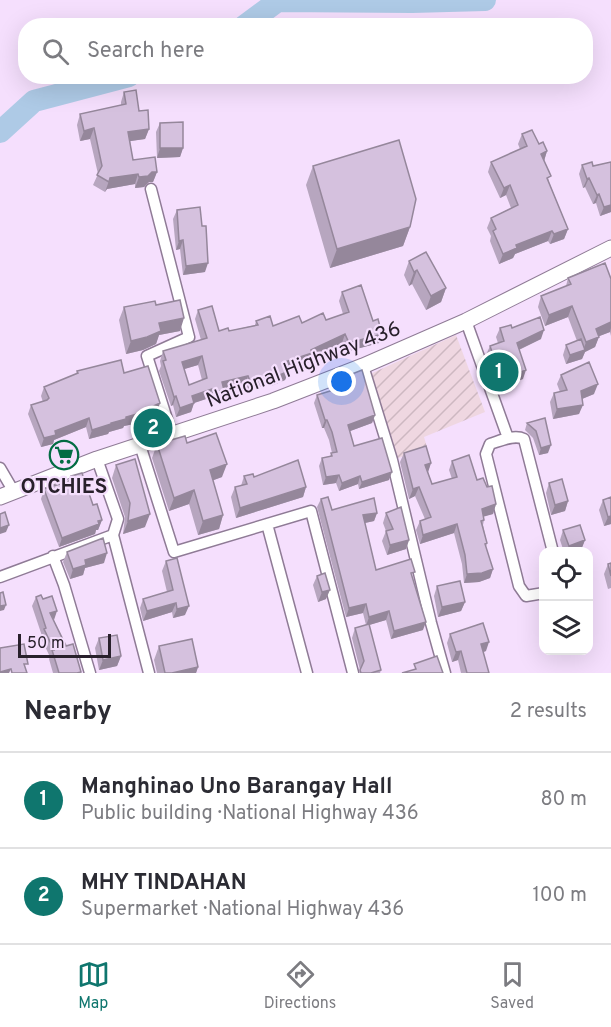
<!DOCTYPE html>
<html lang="en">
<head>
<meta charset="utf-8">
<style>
	:root { --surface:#fff; --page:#f2f2f3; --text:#2b2b33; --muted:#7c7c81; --line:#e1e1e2; --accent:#0f766e }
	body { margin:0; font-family:Overpass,sans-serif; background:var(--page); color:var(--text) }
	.controls { position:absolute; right:18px; bottom:18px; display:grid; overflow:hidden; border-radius:12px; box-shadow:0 6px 24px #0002 }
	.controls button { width:54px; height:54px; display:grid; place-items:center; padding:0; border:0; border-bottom:2px solid var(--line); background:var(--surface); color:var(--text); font:30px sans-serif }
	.scale { position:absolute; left:18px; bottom:15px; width:93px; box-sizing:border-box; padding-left:6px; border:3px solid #28202b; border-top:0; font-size:16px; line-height:21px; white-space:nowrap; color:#28202b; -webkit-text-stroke:4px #f5dffd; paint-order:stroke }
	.you { position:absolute; left:342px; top:382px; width:21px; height:21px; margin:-15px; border:4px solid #fff; border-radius:50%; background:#1a73e8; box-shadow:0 0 0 9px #1a73e833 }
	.badge { display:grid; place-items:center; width:39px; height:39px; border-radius:50%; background:var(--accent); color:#fff; font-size:20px; font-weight:700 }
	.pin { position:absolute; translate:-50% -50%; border:3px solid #fff; box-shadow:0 2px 6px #0006 }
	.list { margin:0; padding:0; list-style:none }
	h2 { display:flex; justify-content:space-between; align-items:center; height:78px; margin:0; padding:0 24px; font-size:26px }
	h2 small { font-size:20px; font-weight:400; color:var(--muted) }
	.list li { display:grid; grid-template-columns:39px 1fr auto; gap:18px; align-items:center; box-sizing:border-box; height:96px; padding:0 24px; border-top:2px solid var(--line) }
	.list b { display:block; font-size:22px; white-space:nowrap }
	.list p { margin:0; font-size:20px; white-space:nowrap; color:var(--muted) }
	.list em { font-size:20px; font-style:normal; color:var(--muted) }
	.icon { flex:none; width:33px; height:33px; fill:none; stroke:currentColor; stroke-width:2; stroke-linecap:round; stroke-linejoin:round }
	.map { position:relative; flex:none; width:611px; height:673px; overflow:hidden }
	.search { position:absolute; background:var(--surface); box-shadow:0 6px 24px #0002; left:18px; right:18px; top:18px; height:66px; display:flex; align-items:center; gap:15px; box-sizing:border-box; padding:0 21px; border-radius:24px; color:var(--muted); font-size:22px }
	.sheet { height:270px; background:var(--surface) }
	nav { display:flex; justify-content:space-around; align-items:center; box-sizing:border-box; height:84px; border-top:2px solid var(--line); background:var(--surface); font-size:16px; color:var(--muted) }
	nav a { display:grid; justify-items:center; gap:3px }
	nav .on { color:var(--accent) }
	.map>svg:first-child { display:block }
	.industrial { fill:url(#industrial-furrows) }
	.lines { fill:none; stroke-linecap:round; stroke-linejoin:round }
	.river { stroke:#aecae6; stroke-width:22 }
	.street-casing { stroke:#8f7b96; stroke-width:13 }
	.primary-casing { stroke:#8f7b96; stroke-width:17 }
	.street { stroke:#fff; stroke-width:10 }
	.primary { stroke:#fff; stroke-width:15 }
	.wall { fill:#b7a6bf; fill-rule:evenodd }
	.shaded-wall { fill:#95879b }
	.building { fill:#d5c1de; stroke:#95879b; stroke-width:1.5; fill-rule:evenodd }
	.labels { text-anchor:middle; stroke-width:4.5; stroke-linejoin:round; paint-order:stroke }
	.street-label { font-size:21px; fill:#28202b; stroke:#f5dffd }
	.poi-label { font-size:21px; font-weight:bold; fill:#28202b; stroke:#f5dffd }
</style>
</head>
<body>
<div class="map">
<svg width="611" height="673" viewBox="0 0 611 673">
	<defs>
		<pattern id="industrial-furrows" width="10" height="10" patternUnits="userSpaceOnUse" patternTransform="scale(1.5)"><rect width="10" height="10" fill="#efd7e1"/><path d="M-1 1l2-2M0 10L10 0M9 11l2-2" fill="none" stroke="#cdb8c1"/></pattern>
	</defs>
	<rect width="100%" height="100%" fill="#f5dffd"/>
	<path class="industrial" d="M 456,335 L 485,412 L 424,437 L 427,447 L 396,459 L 368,375 Z"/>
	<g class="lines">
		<path class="river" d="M 244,26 L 278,1 L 412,2 L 485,0
			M 0,132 L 34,101 L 129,76"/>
		<g class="street-casing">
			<path id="street" d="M 151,189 L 189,337 L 147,356 L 172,435
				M 466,321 L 508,438
				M 363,366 L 392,460 L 431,623 L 445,673
				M 140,445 L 174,552 L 311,511 L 353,673
				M 97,459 L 118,519 L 113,535 L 149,673
				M 0,468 L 14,492
				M 267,524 L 307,673
				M 53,556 L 64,585 L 90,673
				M 0,577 L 113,535
				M 544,593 L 526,596 L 519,586 L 486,454 L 490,444 C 500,441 514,434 524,439 L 553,552"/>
		</g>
		<g class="primary-casing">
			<path id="primary" d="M 0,497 L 97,459 L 273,401 L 363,366 L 466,321 L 611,248"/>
		</g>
		<use href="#street" class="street"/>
		<use href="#primary" class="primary"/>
	</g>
	<path class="wall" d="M 124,92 L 139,111 L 149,129 L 145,139 L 130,141 L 133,160 L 157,172 L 153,182 L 149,182 L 144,187 L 135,188 L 135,184 L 107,189 L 105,192 L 93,185 L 98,174 L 90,139 L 80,141 L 77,125 L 80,114 L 121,105 L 121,102 Z
		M 160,123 L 183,148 L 180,157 L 157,158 L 156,132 Z
		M 522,134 L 539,144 L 547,151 L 544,161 L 549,182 L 568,229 L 564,239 L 550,244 L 548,241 L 515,254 L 513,258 L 499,264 L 490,241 L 491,236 L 487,228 L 491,218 L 511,208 L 506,195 L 500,198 L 488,172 L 491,162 L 520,149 L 518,144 Z
		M 611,162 L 611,212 L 600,216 L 596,203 L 593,204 L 585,187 L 583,188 L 579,174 L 582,165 L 593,166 Z
		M 313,166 L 410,227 L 403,246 L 330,268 L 306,185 Z
		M 177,210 L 205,272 L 183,275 L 180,249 L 176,250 L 173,219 Z
		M 409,261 L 446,288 L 441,302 L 426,310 L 412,284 L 409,286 L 404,275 Z
		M 568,278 L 611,279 L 611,336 L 610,332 L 599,336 L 595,347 L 585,352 L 582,359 L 566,364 L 563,355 L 566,345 L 577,341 L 568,317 L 545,326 L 538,307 L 541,296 L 566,286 Z
		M 342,292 L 379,343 L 345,352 L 342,343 L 310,358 L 309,362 L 288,369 L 289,371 L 285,380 L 271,386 L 271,384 L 246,390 L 245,385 L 224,390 L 221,399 L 210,402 L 209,398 L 194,403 L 191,412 L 176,417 L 173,405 L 171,406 L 159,371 L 161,366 L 160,361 L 163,351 L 201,340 L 195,319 L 198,310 L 219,331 L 229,331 L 255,325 L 256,321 L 273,326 L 326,320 L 343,314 L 339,301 ZM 198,365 L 202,380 L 189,385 L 184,369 Z
		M 156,305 L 180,331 L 159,335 L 156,344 L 143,350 L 126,354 L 119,320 L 124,307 Z
		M 500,328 L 512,328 L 541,339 L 519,350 L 523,379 L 514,382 L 512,389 L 500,393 L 486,355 L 490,346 L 498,343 L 496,337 Z
		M 77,371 L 124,373 L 157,412 L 134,424 L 124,426 L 123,428 L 109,432 L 108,434 L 89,439 L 86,427 L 54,440 L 53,444 L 41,447 L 28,414 L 31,405 L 43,402 L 41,396 L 44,387 L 76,374 Z
		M 561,375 L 594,394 L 582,399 L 579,414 L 553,419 L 550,402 L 554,393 L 560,392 L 557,384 Z
		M 337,380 L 375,415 L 372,423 L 350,431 L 354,446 L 389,480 L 359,489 L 358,484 L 339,491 L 336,483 L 323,485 L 319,466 L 322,458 L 330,456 L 332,453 L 329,440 L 324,428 L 322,428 L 314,403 L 317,395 L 335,389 L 334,388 Z
		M 545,418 L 548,453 L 539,455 L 533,438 L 525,430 L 527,423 Z
		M 187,443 L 222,477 L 213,480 L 223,515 L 219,529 L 198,535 L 189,504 L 169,511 L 152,458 L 157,444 Z
		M 404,453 L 431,463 L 428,472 L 432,484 L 452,479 L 449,470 L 452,461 L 487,487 L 496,504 L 493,514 L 484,516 L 484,520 L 483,525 L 487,543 L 486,547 L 493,569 L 490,578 L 479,582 L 464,583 L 462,564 L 454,533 L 420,544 L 416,530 L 420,521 L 425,519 L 415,496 L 409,499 L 400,462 Z
		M 116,465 L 145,527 L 123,534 L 125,517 L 112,478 Z
		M 71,476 L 93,505 L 102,520 L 98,530 L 96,530 L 95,534 L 59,547 L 41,499 L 44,489 L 69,481 Z
		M 244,476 L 254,477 L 306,487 L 303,497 L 236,518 L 231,497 L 235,487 L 241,486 Z
		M 549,483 L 568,501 L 565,511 L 551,515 L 546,493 Z
		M 321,499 L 332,510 L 377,513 L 374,521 L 365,523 L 376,570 L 413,578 L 423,630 L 391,639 L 386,620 L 369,625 L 381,670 L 380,673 L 359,673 L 360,670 L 352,638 L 355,628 L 366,625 L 363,613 L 346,617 L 317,507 Z
		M 603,500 L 611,524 L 604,526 L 599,510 Z
		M 386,513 L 409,540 L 406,549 L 387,555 L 382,541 L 386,531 L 383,523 Z
		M 563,530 L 585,540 L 581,550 L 577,552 L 564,552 L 560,540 Z
		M 67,552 L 104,563 L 85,568 L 83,575 L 70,579 L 63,562 Z
		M 166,561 L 185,615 L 173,618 L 172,612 L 143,621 L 140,608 L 143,599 L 167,592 L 162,571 Z
		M 611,563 L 611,588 L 608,589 L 604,574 L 608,564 Z
		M 317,576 L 326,599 L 318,602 L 313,585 Z
		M 437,586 L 465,602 L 461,611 L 438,617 L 434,596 Z
		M 36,597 L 43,599 L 81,673 L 53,673 L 49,659 L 50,657 L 41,638 L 42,636 L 32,606 Z
		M 450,634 L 486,651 L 483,652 L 489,673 L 461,673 L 458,660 L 452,662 L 447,643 Z
		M 99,638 L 121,656 L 117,666 L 99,670 L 95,648 Z
		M 159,646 L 198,667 L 196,673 L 157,673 L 154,660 Z"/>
	<path class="shaded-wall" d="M 94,128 L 90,139 L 80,141 L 84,131 Z
		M 149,129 L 145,139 L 124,142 L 128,132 Z
		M 160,148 L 183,148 L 180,157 L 157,158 Z
		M 547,151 L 544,161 L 541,154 Z
		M 152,172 L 157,172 L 153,182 L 149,182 L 144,187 L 135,188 L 139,177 Z
		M 138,174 L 135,184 L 107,189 L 105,192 L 110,178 Z
		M 589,178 L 585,187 L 583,188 L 587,179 Z
		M 510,185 L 506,195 L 500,198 L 504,188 Z
		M 599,194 L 596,203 L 593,204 L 597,195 Z
		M 611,205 L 611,212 L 600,216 L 604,207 Z
		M 410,227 L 403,246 L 330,268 L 337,249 Z
		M 568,229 L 564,239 L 550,244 L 554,234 Z
		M 552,231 L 548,241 L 515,254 L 513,258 L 499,264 L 503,254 L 516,245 Z
		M 183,240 L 180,249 L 176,250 L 179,241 Z
		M 208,263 L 205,272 L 183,275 L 186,266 Z
		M 417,270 L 412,284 L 409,286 L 414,272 Z
		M 446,288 L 441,302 L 426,310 L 431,296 Z
		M 572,306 L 568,317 L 545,326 L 549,315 Z
		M 184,318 L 180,331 L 159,335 L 156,344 L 143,350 L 126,354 L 131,341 L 159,323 Z
		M 611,322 L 611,328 L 610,332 L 592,339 L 596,329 Z
		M 544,330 L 541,339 L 514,352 L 517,343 Z
		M 345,334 L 342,343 L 310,358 L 309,362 L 282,371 L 285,362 Z
		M 382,334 L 379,343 L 345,352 L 349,343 Z
		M 599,337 L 595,347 L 585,352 L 582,359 L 566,364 L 570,355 L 583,351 L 586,342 Z
		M 202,356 L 198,365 L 178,371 L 182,362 Z
		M 526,370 L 523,379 L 514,382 L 512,389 L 500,393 L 503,384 L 513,375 Z
		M 289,371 L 285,380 L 271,386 L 275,377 Z
		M 274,375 L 271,384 L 246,390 L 250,381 Z
		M 248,376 L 245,385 L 224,390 L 221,399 L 210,402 L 213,393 L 222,382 Z
		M 598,384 L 594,394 L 577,401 L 581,391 Z
		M 212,389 L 209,398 L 194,403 L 191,412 L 176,417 L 180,408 L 192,396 Z
		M 176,396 L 173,405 L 171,406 L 174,397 Z
		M 160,403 L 157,412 L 134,424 L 124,426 L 123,428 L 109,432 L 108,434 L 89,439 L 92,430 Z
		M 583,405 L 579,414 L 553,419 L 557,409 Z
		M 375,415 L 372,423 L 345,433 L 348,425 Z
		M 89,418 L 86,427 L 54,440 L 53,444 L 41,447 L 44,438 L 55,431 Z
		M 325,420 L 327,420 L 324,428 L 322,428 Z
		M 551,445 L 548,453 L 539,455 L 541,448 Z
		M 431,463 L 428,472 L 425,465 Z
		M 227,464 L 222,477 L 206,483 L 210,470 Z
		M 392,472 L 389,480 L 359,489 L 362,482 Z
		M 339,475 L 336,483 L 323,485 L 326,477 Z
		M 360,476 L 358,484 L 339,491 L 342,483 Z
		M 306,487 L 303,497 L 236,518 L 240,508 Z
		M 419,487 L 415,496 L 409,499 L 413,489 Z
		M 194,490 L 189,504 L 169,511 L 174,498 Z
		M 568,501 L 565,511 L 551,515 L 555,505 Z
		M 496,504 L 493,514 L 479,518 L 482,509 Z
		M 377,513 L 374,521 L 360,524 L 363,515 Z
		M 150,514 L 145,527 L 123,534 L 128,521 Z
		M 223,515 L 219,529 L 198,535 L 203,521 Z
		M 611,516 L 611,524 L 604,526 L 608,517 Z
		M 102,520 L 98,530 L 96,530 L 95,534 L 59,547 L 62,538 Z
		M 457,524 L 454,533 L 420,544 L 423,535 Z
		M 9,525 L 6,532 L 0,534 L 0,528 Z
		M 409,540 L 406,549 L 387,555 L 390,545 Z
		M 585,540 L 581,550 L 577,552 L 566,552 L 569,546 Z
		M 107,553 L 104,563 L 85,568 L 83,575 L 70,579 L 73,569 L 85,560 Z
		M 493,569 L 490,578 L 479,582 L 464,583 L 467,574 Z
		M 330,590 L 326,599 L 318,602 L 322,592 Z
		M 465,602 L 461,611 L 438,617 L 442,607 Z
		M 176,603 L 172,612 L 143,621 L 147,611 Z
		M 366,604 L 363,613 L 346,617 L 349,608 Z
		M 6,605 L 4,610 L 0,611 L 0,606 Z
		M 189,606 L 185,615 L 173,618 L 177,609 Z
		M 57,611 L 54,620 L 50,613 Z
		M 389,611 L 386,620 L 366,626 L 369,617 Z
		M 426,622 L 423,630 L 391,639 L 394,631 Z
		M 489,642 L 486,651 L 478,654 L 481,644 Z
		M 461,651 L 458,660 L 452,662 L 456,652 Z
		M 121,656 L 117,666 L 99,670 L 103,660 Z
		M 198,667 L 196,673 L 172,673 Z
		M 11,669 L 9,673 L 0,673 L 0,672 Z"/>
	<path class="building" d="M 136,90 L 139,111 L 148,110 L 149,129 L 128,132 L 133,160 L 155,157 L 157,172 L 152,172 L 148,176 L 139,177 L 138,174 L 110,178 L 109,182 L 97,175 L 102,166 L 94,128 L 84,131 L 80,114 L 126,104 L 124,92 Z
		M 183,122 L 183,148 L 160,148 L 160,123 Z
		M 532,130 L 539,144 L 543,142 L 547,151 L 541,154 L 551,176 L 547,178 L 568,229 L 554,234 L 552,231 L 516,245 L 517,248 L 503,254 L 493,231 L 496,229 L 491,218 L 518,205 L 510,185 L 504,188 L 491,162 L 527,146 L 522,134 Z
		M 399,140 L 416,199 L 410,227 L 337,249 L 313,166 Z
		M 592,162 L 593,166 L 611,162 L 611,205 L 604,207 L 599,194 L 597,195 L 589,178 L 587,179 L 582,165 Z
		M 200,207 L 202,226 L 206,226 L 208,263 L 186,266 L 183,240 L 179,241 L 177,210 Z
		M 426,252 L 446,288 L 431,296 L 417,270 L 414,272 L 409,261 Z
		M 605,263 L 611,279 L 611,322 L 596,329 L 599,337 L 586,342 L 572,306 L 549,315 L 541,296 L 571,284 L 568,278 Z
		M 361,285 L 373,321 L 378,319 L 382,334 L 349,343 L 345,334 L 311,350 L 312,353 L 285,362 L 289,371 L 275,377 L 274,375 L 250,381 L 248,376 L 222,382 L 224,390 L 213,393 L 212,389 L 192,396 L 194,403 L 180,408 L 176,396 L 174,397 L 163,361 L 166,360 L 163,351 L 207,338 L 198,310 L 212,306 L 219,331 L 228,328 L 229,331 L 258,325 L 256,321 L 270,316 L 273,326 L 299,316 L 302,323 L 323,313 L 326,320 L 349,312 L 342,292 ZM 202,356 L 207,378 L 189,385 L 182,362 Z
		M 180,300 L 184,318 L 159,323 L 161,331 L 147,337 L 131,341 L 124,307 L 155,301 L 156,305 Z
		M 540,317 L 544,330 L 517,343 L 526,370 L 513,375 L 515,380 L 503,384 L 490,346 L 504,341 L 500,328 L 511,325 L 512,328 Z
		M 581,339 L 585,350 L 570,355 L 566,345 Z
		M 121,360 L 124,373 L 148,366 L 160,403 L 137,414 L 126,417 L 126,419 L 111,423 L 111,424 L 92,430 L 89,418 L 55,431 L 56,435 L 44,438 L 31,405 L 47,400 L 49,398 L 44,387 L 78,373 L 77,371 Z
		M 589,362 L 598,384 L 581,391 L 583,405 L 557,409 L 554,393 L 567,390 L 561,375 Z
		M 362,370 L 375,415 L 348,425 L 354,446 L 382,438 L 392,472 L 362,482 L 360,476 L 342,483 L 339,475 L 326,477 L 322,458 L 332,456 L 331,453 L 337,452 L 332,432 L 327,420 L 325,420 L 317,395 L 340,388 L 337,380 Z
		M 545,418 L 551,445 L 541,448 L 536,431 L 527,423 Z
		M 216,433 L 227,464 L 210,470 L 223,515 L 203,521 L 194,490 L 174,498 L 157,444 L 185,436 L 187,443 Z
		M 426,446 L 431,463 L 425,465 L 432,484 L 457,477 L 452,461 L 469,455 L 477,480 L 483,478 L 487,487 L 492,486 L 496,504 L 482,509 L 484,520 L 481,521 L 487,543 L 485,544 L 493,569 L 482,573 L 467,574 L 465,555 L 457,524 L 423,535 L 420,521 L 431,517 L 419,487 L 413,489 L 404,453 Z
		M 135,459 L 150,514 L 128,521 L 130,503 L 116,465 Z
		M 298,460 L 306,487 L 240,508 L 235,487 L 247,484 L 244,476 L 253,474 L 254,477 Z
		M 82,473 L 93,505 L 97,504 L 102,520 L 98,521 L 99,524 L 62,538 L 44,489 L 72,480 L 71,476 Z
		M 562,479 L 568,501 L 555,505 L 549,483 Z
		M 328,497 L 332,510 L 374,498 L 377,513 L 363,515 L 376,570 L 411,559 L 415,572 L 411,573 L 426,622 L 394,631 L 389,611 L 369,617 L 366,604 L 349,608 L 321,499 Z
		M 611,497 L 611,516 L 608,517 L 603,500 Z
		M 401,507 L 409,540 L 390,545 L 386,531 L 393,529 L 386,513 Z
		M 5,512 L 9,525 L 0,528 L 0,514 Z
		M 580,525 L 585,540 L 569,546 L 563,530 Z
		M 103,538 L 107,553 L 85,560 L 86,565 L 73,569 L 67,552 Z
		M 177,558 L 189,606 L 177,609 L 176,603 L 147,611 L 143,599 L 173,590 L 166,561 Z
		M 611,563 L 611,576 L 608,564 Z
		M 325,573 L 330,590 L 322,592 L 317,576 Z
		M 460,581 L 465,602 L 442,607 L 437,586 Z
		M 3,592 L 6,605 L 0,606 L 0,593 Z
		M 41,595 L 43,599 L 52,596 L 57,611 L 50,613 L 66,646 L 73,644 L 81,672 L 77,673 L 59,673 L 52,650 L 54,650 L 44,629 L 46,628 L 36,597 Z
		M 483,623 L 489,642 L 481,644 L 489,673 L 467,673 L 461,651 L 456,652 L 450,634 Z
		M 369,624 L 381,670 L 371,673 L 361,673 L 360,670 L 364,661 L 355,628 Z
		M 117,635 L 121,656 L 103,660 L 99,638 Z
		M 192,639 L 198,667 L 172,673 L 165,673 L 159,646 Z
		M 24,644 L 28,664 L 24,664 L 27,673 L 12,673 L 11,669 L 0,672 L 0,648 Z
		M 437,656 L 443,673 L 402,673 L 416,669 L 414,664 Z"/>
	<defs>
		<g id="supermarket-ring" transform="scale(1.5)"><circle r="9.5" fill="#f5dffd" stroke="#026c43" stroke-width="1.5"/><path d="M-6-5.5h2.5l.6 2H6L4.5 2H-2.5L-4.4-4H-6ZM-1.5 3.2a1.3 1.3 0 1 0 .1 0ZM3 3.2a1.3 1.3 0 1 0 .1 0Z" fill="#026c43"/></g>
	</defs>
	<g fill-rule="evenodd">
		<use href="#supermarket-ring" x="64" y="455"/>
	</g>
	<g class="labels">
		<g class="street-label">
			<text transform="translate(303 364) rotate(-21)" y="7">National Highway 436</text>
		</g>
		<g class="poi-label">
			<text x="64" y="493">OTCHIES</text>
		</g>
	</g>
</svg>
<div class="controls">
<button><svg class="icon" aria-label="locate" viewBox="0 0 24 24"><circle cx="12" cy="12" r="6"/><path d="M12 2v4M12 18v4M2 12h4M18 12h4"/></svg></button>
<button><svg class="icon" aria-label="layers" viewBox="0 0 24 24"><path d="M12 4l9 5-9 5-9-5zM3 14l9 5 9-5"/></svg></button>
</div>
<div class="scale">50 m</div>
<div class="you"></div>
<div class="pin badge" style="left:499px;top:372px">1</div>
<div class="pin badge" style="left:153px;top:428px">2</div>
<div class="search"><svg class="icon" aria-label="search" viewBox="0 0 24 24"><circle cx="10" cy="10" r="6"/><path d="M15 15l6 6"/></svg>Search here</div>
</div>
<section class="sheet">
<h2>Nearby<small>2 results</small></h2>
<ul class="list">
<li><span class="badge">1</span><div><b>Manghinao Uno Barangay Hall</b><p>Public building · National Highway 436</p></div><em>80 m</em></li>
<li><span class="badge">2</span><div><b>MHY TINDAHAN</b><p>Supermarket · National Highway 436</p></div><em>100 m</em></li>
</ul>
</section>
<nav>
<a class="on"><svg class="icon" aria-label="map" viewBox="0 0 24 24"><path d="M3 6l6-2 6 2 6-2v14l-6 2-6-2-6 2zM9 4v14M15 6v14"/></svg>Map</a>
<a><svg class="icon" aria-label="directions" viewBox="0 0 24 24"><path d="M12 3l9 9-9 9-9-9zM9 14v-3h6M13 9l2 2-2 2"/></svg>Directions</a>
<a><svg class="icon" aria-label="saved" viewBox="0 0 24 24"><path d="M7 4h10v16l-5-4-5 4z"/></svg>Saved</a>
</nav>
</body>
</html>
